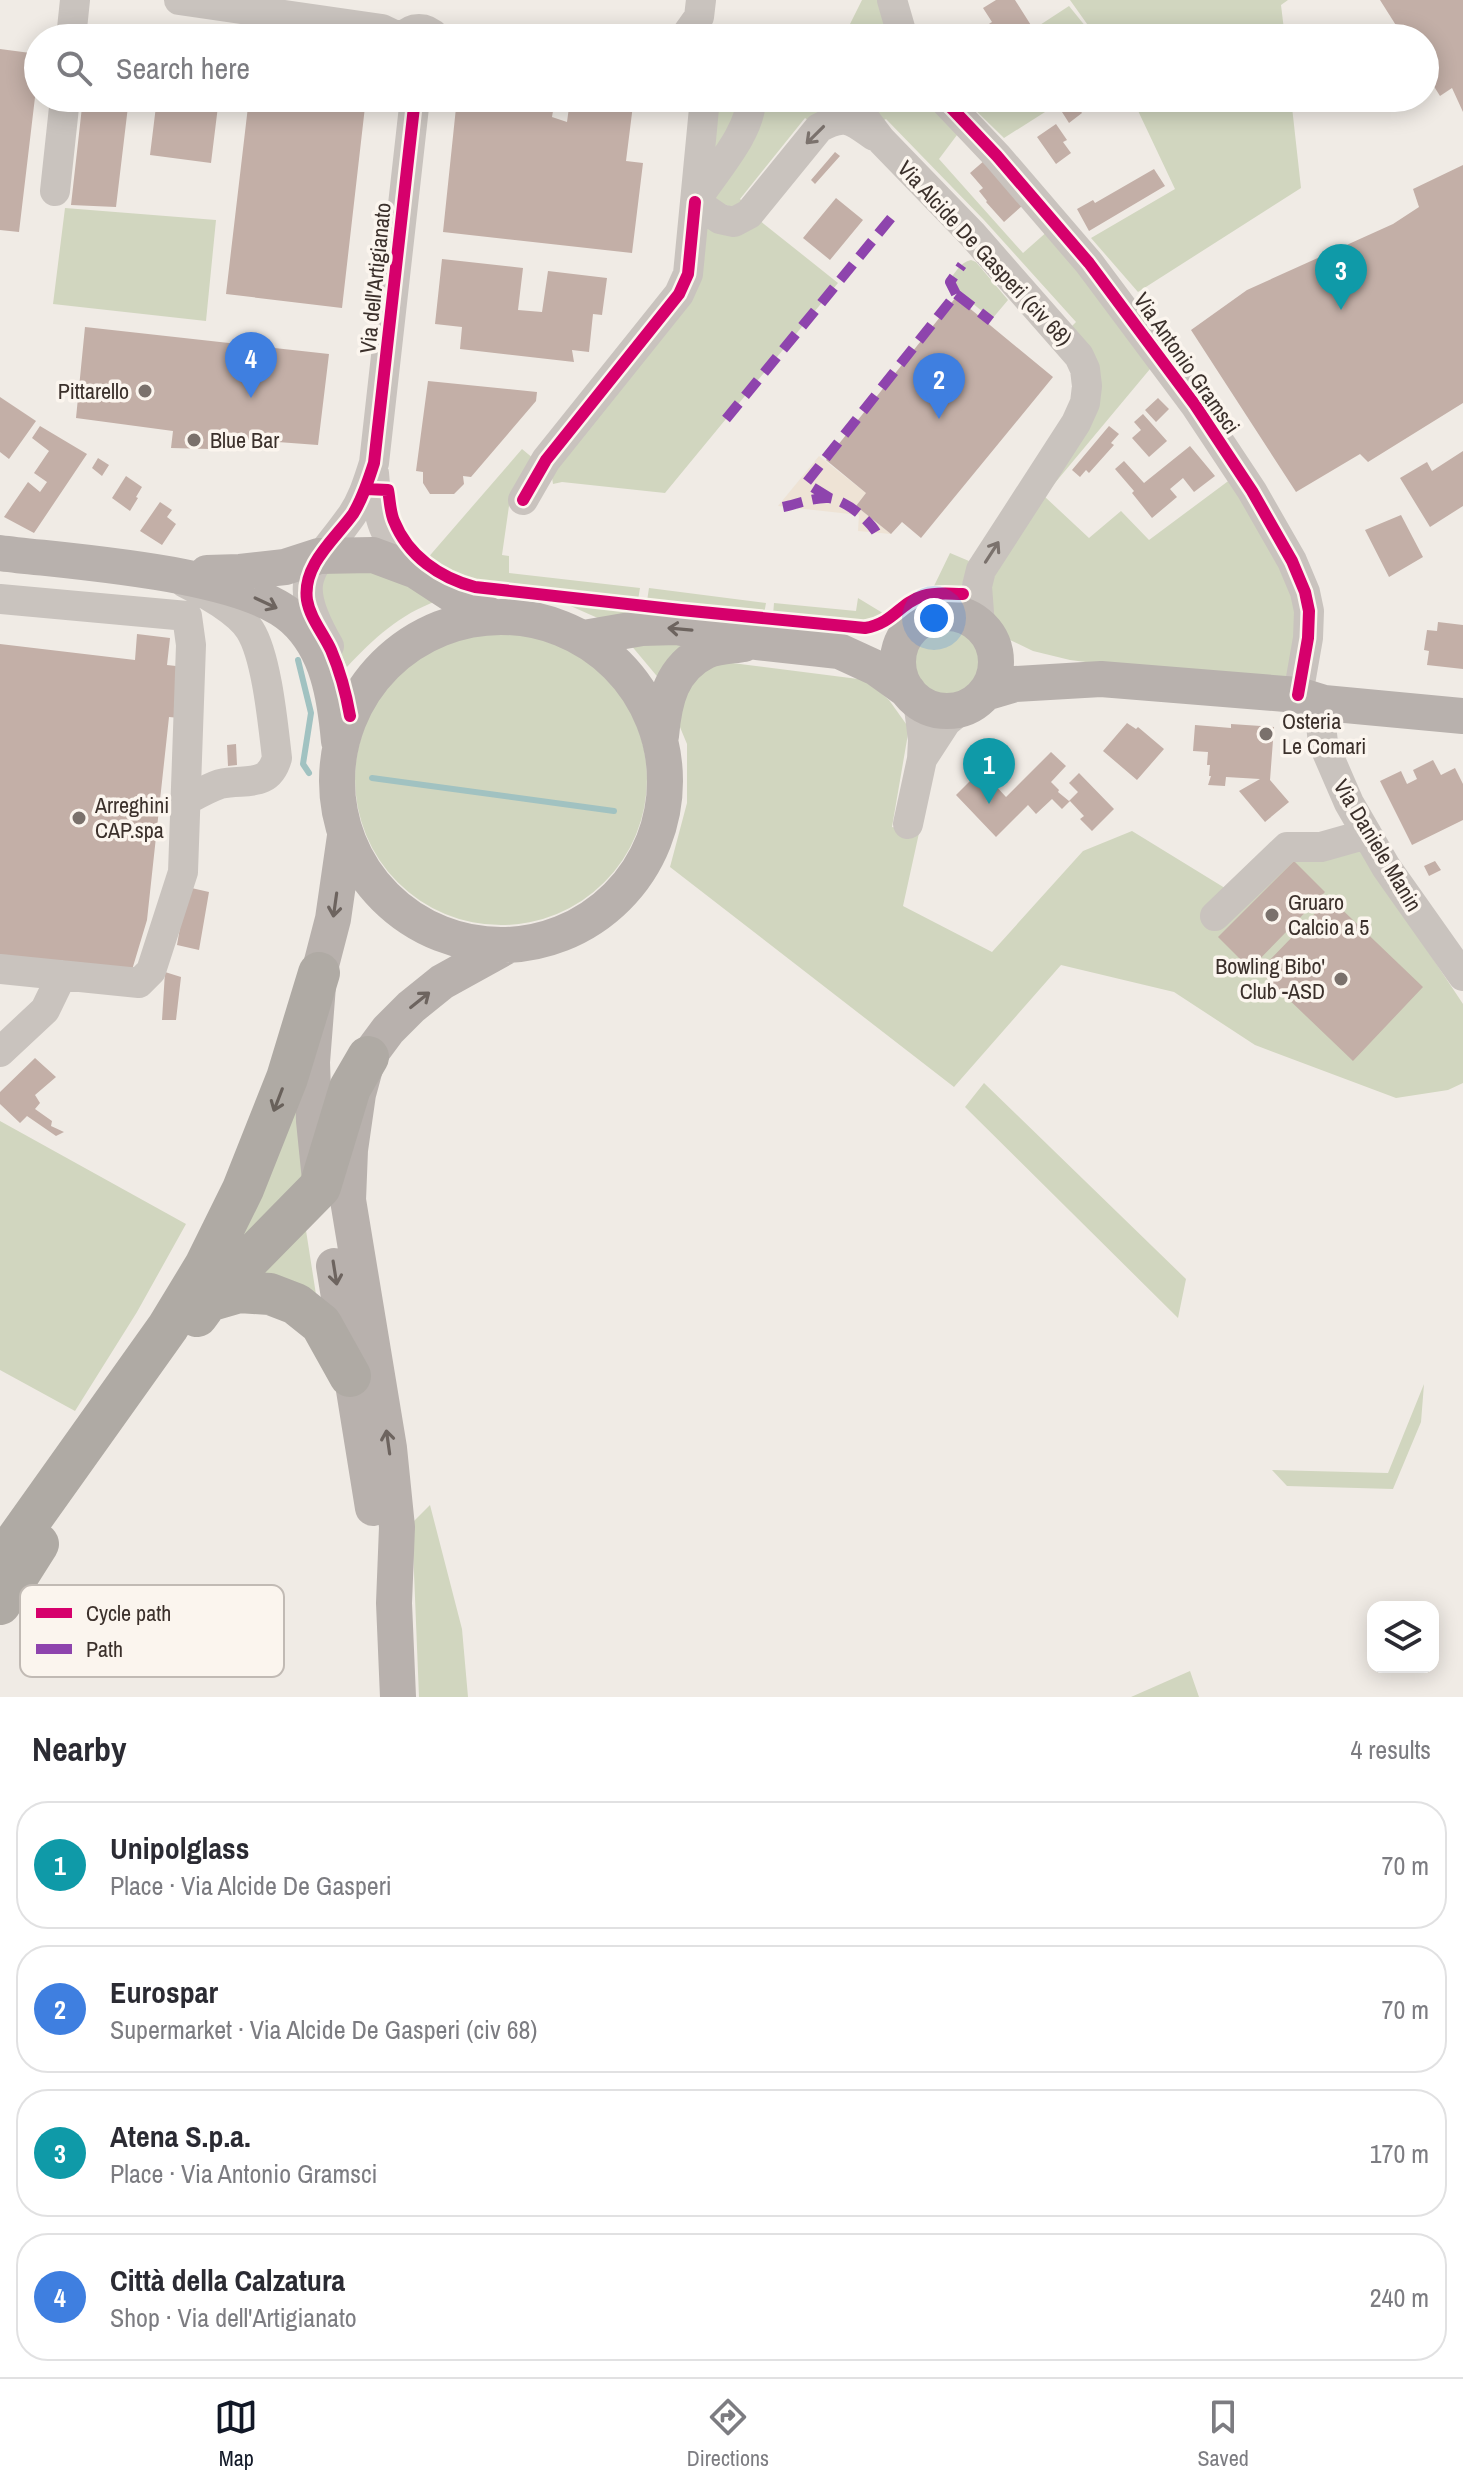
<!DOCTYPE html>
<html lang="en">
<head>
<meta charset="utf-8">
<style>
	:root { --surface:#fff; --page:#f2f2f3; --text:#2b2b33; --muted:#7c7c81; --line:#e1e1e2; --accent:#111827 }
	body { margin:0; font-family:"Archivo Narrow",sans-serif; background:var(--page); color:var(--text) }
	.controls { position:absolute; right:24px; bottom:24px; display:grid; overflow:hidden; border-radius:16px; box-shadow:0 4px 20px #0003 }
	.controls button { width:72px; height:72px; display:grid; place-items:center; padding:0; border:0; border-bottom:2px solid var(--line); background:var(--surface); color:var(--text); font:40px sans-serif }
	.you { position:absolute; left:934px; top:618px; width:28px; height:28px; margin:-20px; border:6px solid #fff; border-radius:50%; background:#1a73e8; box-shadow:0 0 0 12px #1a73e833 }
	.badge { display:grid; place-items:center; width:52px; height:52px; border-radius:50%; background:var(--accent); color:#fff; font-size:26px; font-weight:700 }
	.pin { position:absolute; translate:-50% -66px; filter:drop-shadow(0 2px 4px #0008) }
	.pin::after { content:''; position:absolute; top:42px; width:28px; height:24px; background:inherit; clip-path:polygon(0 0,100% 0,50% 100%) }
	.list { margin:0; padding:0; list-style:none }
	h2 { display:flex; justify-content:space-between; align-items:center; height:104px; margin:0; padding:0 32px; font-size:34px }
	h2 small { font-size:26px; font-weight:400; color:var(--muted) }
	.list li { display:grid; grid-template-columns:52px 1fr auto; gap:24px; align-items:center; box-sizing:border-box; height:128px; margin:0 16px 16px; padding:0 16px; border:2px solid var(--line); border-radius:32px }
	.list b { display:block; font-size:30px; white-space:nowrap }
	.list p { margin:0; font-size:26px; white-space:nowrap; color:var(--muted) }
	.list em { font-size:26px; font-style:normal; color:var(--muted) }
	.icon { flex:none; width:44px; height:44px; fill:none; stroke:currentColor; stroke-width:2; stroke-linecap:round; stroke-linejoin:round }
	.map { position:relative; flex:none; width:1463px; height:1697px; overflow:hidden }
	.search { position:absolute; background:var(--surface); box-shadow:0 4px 20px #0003; left:24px; right:24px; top:24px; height:88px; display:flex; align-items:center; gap:20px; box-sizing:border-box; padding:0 28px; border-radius:44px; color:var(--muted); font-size:30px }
	.sheet { height:680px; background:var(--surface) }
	nav { display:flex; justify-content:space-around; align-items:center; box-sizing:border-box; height:112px; border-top:2px solid var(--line); background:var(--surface); font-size:22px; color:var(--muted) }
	nav a { display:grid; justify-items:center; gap:4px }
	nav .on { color:var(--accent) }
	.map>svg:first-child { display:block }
	.green { fill:#d1d6bf }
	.plaza { fill:#eee3d5 }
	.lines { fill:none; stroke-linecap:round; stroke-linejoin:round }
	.stream { stroke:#a1c2c1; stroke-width:6 }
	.building { fill:#c3afa7 }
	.minor { stroke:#c9c3be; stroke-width:30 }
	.major { stroke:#b8b1ad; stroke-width:36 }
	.highway { stroke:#afaaa4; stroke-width:42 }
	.quiet { stroke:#8e44ad; stroke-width:10; stroke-dasharray:20 10; stroke-linecap:butt }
	.cycleway-casing { stroke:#fbf5ee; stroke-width:17 }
	.cycleway { stroke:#d6006c; stroke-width:12 }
	.oneway { stroke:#7b726d }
	.oneway2 { stroke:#6d645f }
	.oneway3 { stroke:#69615b }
	.poi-dot { fill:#7a716c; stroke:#fbf5ee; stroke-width:3 }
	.labels { text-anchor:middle; stroke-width:7; stroke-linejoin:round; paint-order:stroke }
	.street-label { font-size:22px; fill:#3b302b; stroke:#fbf5ee }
	.poi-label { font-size:22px; fill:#3b302b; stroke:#fbf5ee; text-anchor:start }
	.key { fill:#fbf5ee; stroke:#c1bab4; stroke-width:2 }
	.key-label { font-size:22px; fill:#3b302b }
</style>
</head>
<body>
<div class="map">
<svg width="1463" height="1697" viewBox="0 0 1463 1697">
	<rect width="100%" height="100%" fill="#f0ebe5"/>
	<path class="green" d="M 862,0 L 882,0 L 899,38 L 843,38 Z
		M 1070,0 L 1288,0 L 1281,5 L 1285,38 L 1097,38 Z
		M 1069,6 L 1095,38 L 1020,38 Z
		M 718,98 L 738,98 L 737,116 L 716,149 L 713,147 Z
		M 760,98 L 831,98 L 838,105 L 812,123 L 805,118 L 740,199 L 745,204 L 739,209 L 716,202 L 715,186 Z
		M 862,98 L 933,98 L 960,131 L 939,159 L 1023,253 L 1049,230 L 1155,363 L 1044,496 L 1089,538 L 1121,511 L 1149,540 L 1231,479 C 1251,513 1292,569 1295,607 C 1297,630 1292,652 1288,675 L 1274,686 L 1070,660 L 1033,651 L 1010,640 L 996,627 L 989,609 L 990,569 L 1074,442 L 1070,328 L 1076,322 L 984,220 L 886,119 L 884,120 Z
		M 963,98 L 1067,98 L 1004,138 Z
		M 1132,98 L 1291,98 L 1301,188 L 1138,292 L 1091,238 L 1175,189 Z
		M 65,208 L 216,220 L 206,321 L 53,304 Z
		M 759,220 L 838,283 L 665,493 L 562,482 L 553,484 L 551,471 L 708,227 Z
		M 971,260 L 976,262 L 1008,300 L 992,319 L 947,283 C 954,275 960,262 971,260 Z
		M 522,449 L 534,459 L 517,485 L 509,506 L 502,555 L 509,556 L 509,573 L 640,588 L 638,600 L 461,579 L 442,571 L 426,560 Z
		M 950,553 L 969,561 L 961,589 L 934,586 Z
		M 358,562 L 437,601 C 400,614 373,639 347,667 L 318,605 L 326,567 Z
		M 649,588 L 766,603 L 764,614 L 647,601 Z
		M 858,598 L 886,615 L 875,621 L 863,624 L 773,615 L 774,603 L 856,611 Z
		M 557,600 L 672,614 L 600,619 Z
		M911 661a35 35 0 1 1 70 0a35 35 0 1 1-70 0Z
		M355 779a146 146 0 1 1 292 0a146 146 0 1 1-292 0Z
		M 686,639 L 661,681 L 630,644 Z
		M 724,662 L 866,680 L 889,700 L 909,728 L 892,827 L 919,833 L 903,906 L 992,952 L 1083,851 L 1132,831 L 1233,893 L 1346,828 L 1463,1004 L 1463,1083 L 1448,1090 L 1396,1098 L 1255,1045 L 1174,992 L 1061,965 L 954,1087 L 670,867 L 687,803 L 687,744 L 677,720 L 681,689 L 699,671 Z
		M 984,1083 L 1186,1279 L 1178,1318 L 965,1107 Z
		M 298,1090 L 308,1175 L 221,1269 Z
		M 0,1121 L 186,1224 L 137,1312 L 75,1411 L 0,1370 Z
		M 305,1224 L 317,1301 L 255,1279 Z
		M 1424,1384 L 1421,1422 L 1393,1489 L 1287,1486 L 1272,1470 L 1388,1473 Z
		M 430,1505 L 462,1629 L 468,1697 L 419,1697 L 412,1523 Z
		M 1190,1671 L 1199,1697 L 1131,1697 Z"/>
	<path class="plaza" d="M 819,456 L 866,493 L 856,506 L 891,534 L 858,531 L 859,515 L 778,506 Z"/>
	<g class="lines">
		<path class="stream" d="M 298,660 L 311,713 L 303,764 L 309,773
			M 372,778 L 614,811"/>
	</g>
	<path class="building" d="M 996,0 L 1015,0 L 1034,30 L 1021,38 L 967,38 L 992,22 L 983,8 Z
		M 1380,0 L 1463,0 L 1463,112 L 1452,88 L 1440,96 L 1425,72 L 1425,38 L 1404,38 Z
		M 0,49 L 38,54 L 38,72 L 19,232 L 0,230 Z
		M 83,98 L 129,98 L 116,207 L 71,205 Z
		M 157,98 L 219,98 L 211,163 L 150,155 Z
		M 249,98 L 366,98 L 342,308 L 226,294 Z
		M 457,98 L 555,99 L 552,117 L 567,122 L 570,100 L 633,105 L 626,161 L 643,163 L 632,253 L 443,232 Z
		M 1075,103 L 1082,113 L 1069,123 L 1062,112 Z
		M 1056,124 L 1067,140 L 1063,142 L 1071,153 L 1056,164 L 1037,137 Z
		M 835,152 L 840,156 L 815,184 L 811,180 Z
		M 985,160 L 1023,205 L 1004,222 L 986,202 L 987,201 L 979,191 L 983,188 L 970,173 Z
		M 1463,165 L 1463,403 L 1368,462 L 1360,454 L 1296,492 L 1191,330 L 1247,290 L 1393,224 L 1419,207 L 1413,189 Z
		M 1154,169 L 1165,186 L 1089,231 L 1077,209 L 1093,200 L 1095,203 Z
		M 836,198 L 863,220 L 830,260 L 803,238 Z
		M 442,259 L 523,268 L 518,310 L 542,312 L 548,271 L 607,278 L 602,315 L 593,314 L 589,352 L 572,350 L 574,362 L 460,349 L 462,327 L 435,324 Z
		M 956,297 L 1053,377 L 921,538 L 902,522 L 891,534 L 856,506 L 866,493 L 826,460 Z
		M 85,327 L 329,354 L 318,445 L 211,437 L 210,449 L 171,448 L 173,431 L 76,418 Z
		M 428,381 L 537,392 L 536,401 L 471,477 L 463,476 L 464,484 L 454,494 L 430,494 L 423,483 L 423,472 L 416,471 Z
		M 0,397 L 36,421 L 9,459 L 0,452 Z
		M 1158,398 L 1169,409 L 1156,422 L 1145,410 Z
		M 1143,414 L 1167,441 L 1149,457 L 1132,438 L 1141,430 L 1134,422 Z
		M 40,426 L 87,454 L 34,533 L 4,517 L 28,482 L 40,492 L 47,482 L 34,473 L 49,451 L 32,438 Z
		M 1109,426 L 1119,434 L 1111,443 L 1114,445 L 1089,473 L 1086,470 L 1080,477 L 1072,470 Z
		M 1190,446 L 1215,476 L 1194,492 L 1183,478 L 1170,489 L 1177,497 L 1152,518 L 1132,493 L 1134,491 L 1115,469 L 1124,461 L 1144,483 Z
		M 1463,451 L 1463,506 L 1430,527 L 1400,478 L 1427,462 L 1432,471 Z
		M 98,458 L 109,465 L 102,476 L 92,468 Z
		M 126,476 L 142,487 L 136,497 L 138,498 L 130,511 L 112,498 Z
		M 160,502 L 172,510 L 167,517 L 176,524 L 162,545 L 140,531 Z
		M 1401,515 L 1423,557 L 1389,577 L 1365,530 Z
		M 1438,622 L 1463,625 L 1463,669 L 1427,665 L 1429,651 L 1424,650 L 1427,630 L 1437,631 Z
		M 137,634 L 170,638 L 167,665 L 185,667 L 180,718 L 169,717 L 147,920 L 132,970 L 0,955 L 0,644 L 135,660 Z
		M 1127,723 L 1136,729 L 1138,727 L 1164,749 L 1137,780 L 1103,751 Z
		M 1231,724 L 1274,727 L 1270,780 L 1289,802 L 1265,822 L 1239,791 L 1260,779 L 1226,777 L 1225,786 L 1208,785 L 1211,776 L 1209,776 L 1210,765 L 1207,765 L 1208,752 L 1193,751 L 1195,725 L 1231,728 Z
		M 236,744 L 237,765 L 228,766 L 227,745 Z
		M 1051,752 L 1066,766 L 1051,782 L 1059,790 L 1058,792 L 1069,801 L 1078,792 L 1069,783 L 1079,773 L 1114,809 L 1092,831 L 1080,819 L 1084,816 L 1070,801 L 1062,809 L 1052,799 L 1036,814 L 1028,805 L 996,837 L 956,795 L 981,770 L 1006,797 Z
		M 1433,760 L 1441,775 L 1455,768 L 1463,784 L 1463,820 L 1412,845 L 1380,781 L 1401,771 L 1407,784 L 1417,779 L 1413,770 Z
		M 1294,861 L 1325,892 L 1250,969 L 1218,937 Z
		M 1435,861 L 1441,870 L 1429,876 L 1424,866 Z
		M 187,887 L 209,892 L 199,950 L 177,945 Z
		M 1330,898 L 1423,987 L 1353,1061 L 1259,971 Z
		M 165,972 L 181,977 L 176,1020 L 162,1020 Z
		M 35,1058 L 56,1077 L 35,1095 L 40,1103 L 35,1109 L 52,1121 L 51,1126 L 64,1132 L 56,1136 L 27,1116 L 20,1123 L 0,1104 L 0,1092 Z"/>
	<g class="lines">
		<path class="minor" d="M 179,0 L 382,29 L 401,38 C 412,26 426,26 437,38
			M 892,0 L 903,38
			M 71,38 L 75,0
			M 684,38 L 699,17 L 701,0
			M 705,98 L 695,202 C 713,173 752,132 751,98
			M 845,98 L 859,111 L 881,140 L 972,234 L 1079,356 L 1085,369 L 1087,386 L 1085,403 L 1076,423 L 981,570 L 977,586 L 980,626
			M 942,98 L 997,156 L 1089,263 L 1195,405 L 1252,491 L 1292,561 L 1305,592 L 1309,611 L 1308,638 L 1298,695
			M 55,191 L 65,98
			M 695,202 L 720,219 L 734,222 L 749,214 L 819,128 C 846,113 851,120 874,136
			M 374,473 C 377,517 383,540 416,571
			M 523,500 L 546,460 L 679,294 L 688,274 L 695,202
			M 185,583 C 204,592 239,612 250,630 C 267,657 273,725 277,758 C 268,789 245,778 220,784 C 208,788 196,795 185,801
			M 0,599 L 187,616 L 191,645 L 183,872 L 151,971 L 139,983 L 0,969
			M 329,646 C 288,575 312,572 352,515 C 363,499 368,481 374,463 L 415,98
			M 918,700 L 923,740 L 922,759 L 946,722 L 964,707
			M 1324,703 L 1321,725 L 1323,743 L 1349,803 L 1386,867 L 1463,976
			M 908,824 L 922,759
			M 1215,916 L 1287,847 L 1321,847 L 1367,834
			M 0,1052 L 45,1010 L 62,975"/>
		<path class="major" d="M 0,553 C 70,562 244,572 294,619 C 328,650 335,697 339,741
			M 207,573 L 240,572 L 285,567 L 319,556 L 373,555 L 416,571 L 462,601 L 491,616
			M898 662a49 49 0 1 1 98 0a49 49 0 1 1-98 0Z
			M337 781a164 164 0 1 1 328 0a164 164 0 1 1-328 0Z
			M 584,638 L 642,628 L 677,627 L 757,642 L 839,651 L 876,668 L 908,691
			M 985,693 L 1015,684 L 1101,679 L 1298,695 L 1324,703 L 1463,716
			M 661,736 C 664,701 671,668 706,651 C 717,646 732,646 744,644
			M 320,1180 L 314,1121 L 312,1062 L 319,973 L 333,919 L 345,836
			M 334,1266 L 373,1508
			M 398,1697 L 394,1603 L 397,1527 L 389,1448 L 348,1200 L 350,1150 L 358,1094 L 368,1057 L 388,1030 L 411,1007 L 442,982 L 507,946"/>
		<path class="highway" d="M 208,1301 L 239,1292 L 270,1294 L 296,1304 L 321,1324 L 350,1376
			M 197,1316 L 208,1301 L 320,1187 L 350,1088 L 368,1057
			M 0,1563 L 168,1327 L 205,1266 L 243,1189 L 287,1078 L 319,973
			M 0,1604 L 38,1544"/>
		<path class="quiet" d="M 956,294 L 950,282 L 962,265
			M 726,419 L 896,212
			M 830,498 L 806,483 L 956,294 L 991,321
			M 783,507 C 797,504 815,497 829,498 C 845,500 868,519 876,532"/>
		<g class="cycleway-casing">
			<path id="cycleway" d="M 942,98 L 997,156 L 1089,263 L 1195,405 L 1252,491 L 1292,561 L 1305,592 L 1309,611 L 1308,638 L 1298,695
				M 366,489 L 388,490 C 390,500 390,512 394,521 C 408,556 440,578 475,587 L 681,610 L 865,628 C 894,623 899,603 923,596 C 936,592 949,594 963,594
				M 523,500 L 546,460 L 679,294 L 688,274 L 695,202
				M 350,716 C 346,693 340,671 331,650 C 323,633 310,618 307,600 C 302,565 335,539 353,514 C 363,498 368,481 374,463 L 415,98"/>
		</g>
		<use href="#cycleway" class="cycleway"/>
	</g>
	<defs><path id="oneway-shaft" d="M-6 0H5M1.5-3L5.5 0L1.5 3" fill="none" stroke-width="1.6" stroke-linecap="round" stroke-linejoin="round" transform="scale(2)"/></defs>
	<g class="oneway">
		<use href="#oneway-shaft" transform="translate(815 135) rotate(135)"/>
		<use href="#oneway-shaft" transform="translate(992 552) rotate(-57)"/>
	</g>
	<g class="oneway2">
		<use href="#oneway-shaft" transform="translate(266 603) rotate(25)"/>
		<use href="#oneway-shaft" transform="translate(680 629) rotate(-175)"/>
		<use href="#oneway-shaft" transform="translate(335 905) rotate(98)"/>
		<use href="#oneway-shaft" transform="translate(420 1000) rotate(-39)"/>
		<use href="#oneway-shaft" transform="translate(335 1273) rotate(81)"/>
		<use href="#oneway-shaft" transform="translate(388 1442) rotate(-98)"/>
	</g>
	<use class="oneway3" href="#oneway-shaft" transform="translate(278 1100) rotate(111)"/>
	<g class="poi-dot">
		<circle cx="145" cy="391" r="8"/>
		<circle cx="194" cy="440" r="8"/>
		<circle cx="1266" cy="734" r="8"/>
		<circle cx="79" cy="818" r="8"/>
		<circle cx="1272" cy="915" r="8"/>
		<circle cx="1341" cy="979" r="8"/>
	</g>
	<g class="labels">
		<g class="street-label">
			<text transform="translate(985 253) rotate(47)" y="8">Via Alcide De Gasperi (civ 68)</text>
			<text transform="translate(375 278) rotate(-84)" y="8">Via dell'Artigianato</text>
			<text transform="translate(1187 363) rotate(55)" y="8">Via Antonio Gramsci</text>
			<text transform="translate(1378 845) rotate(59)" y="8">Via Daniele Manin</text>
		</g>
		<g class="poi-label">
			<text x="129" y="399" text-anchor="end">Pittarello</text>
			<text x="210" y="448">Blue Bar</text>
			<text x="1282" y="729">Osteria<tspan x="1282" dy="25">Le Comari</tspan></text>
			<text x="95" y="813">Arreghini<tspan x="95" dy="25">CAP.spa</tspan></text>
			<text x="1288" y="910">Gruaro<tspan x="1288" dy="25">Calcio a 5</tspan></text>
			<text x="1325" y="974" text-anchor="end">Bowling Bibo'<tspan x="1325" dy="25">Club -ASD</tspan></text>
		</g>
	</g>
	<rect x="20" y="1585" width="264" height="92" rx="12" class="key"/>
	<rect x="36" y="1608" width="36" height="10" fill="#d6006c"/>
	<rect x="36" y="1644" width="36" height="10" fill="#8e44ad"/>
	<g class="key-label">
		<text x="86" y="1621">Cycle path</text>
		<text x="86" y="1657">Path</text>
	</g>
</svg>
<div class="controls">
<button><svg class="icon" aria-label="layers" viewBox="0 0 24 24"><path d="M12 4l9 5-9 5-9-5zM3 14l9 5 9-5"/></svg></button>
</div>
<div class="you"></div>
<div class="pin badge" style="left:989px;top:804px;background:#0f9aa8">1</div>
<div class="pin badge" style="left:939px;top:419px;background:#3f7fe0">2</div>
<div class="pin badge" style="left:1341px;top:310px;background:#0f9aa8">3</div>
<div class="pin badge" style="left:251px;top:398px;background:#3f7fe0">4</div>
<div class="search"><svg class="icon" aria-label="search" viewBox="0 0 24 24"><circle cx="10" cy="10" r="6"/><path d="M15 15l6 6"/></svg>Search here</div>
</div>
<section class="sheet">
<h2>Nearby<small>4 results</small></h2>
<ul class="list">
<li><span class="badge" style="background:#0f9aa8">1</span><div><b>Unipolglass</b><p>Place · Via Alcide De Gasperi</p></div><em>70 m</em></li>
<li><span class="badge" style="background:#3f7fe0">2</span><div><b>Eurospar</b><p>Supermarket · Via Alcide De Gasperi (civ 68)</p></div><em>70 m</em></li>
<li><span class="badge" style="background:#0f9aa8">3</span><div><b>Atena S.p.a.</b><p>Place · Via Antonio Gramsci</p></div><em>170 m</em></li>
<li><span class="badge" style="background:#3f7fe0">4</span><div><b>Città della Calzatura</b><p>Shop · Via dell'Artigianato</p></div><em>240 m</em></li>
</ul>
</section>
<nav>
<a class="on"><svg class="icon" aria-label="map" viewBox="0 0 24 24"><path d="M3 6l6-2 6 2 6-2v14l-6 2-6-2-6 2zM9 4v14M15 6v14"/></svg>Map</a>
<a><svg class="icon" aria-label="directions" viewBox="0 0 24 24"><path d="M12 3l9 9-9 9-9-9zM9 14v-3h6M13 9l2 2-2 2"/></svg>Directions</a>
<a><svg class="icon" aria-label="saved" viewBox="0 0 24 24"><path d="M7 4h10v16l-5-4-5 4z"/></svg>Saved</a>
</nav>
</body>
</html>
